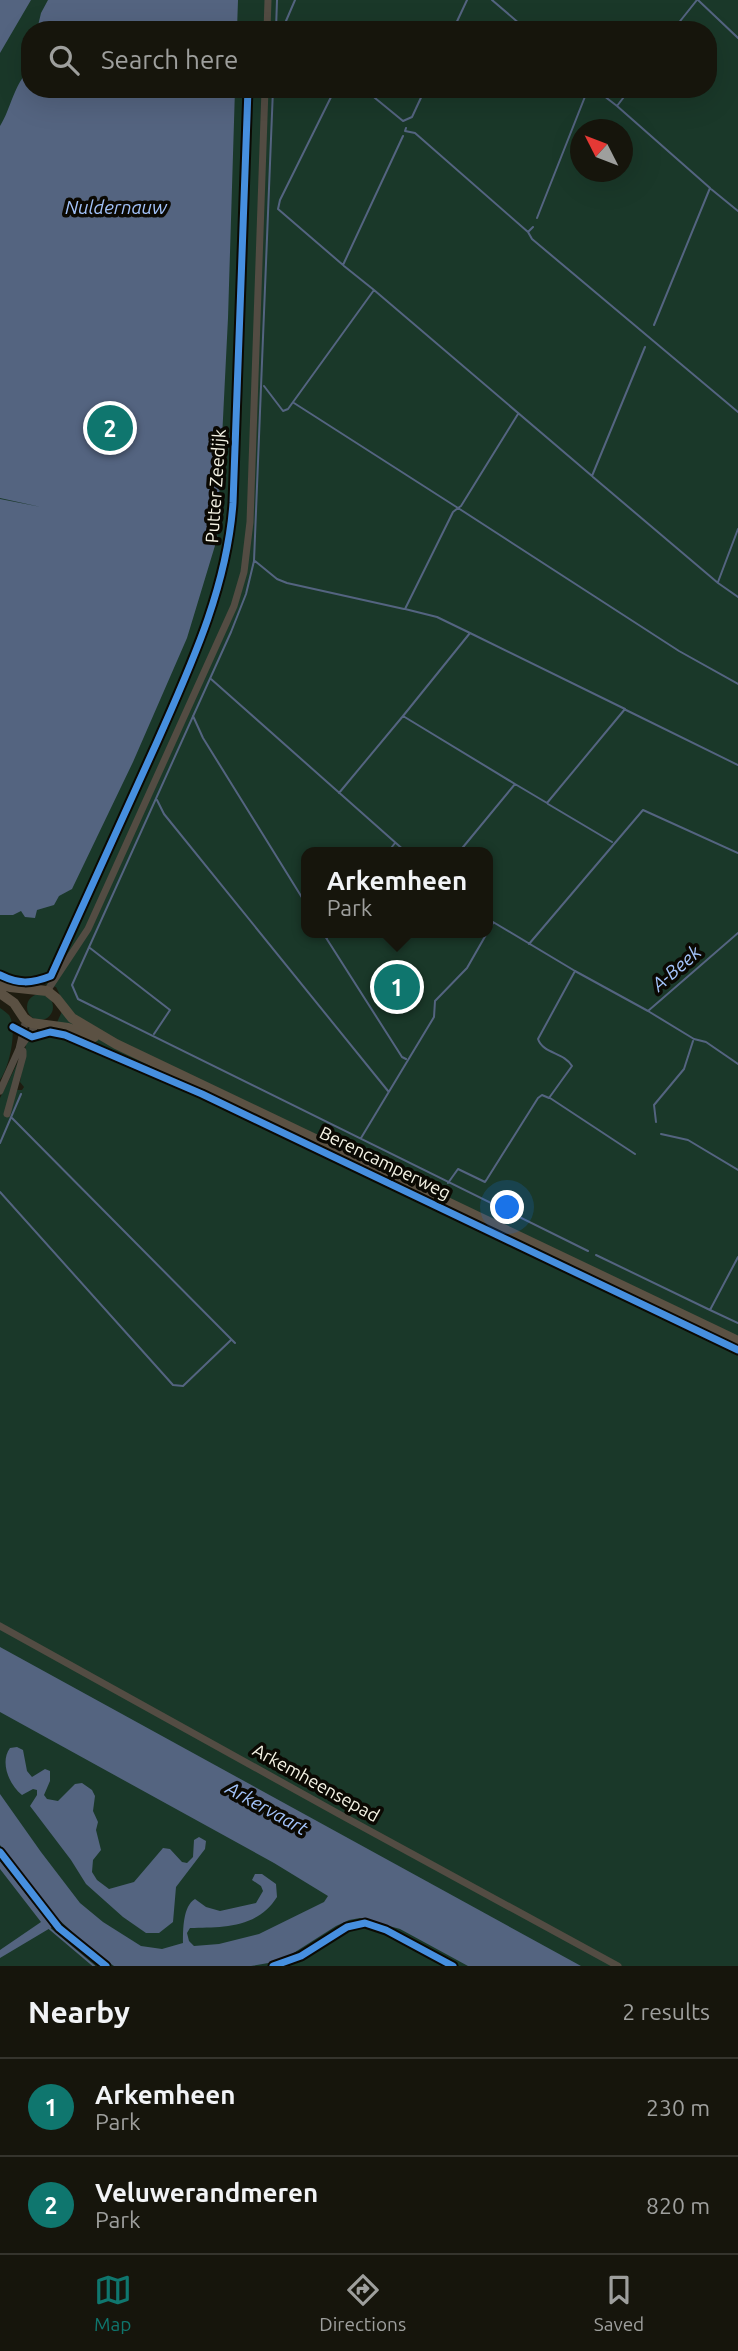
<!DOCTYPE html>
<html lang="en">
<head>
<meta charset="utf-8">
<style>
	:root { --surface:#16150c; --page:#23221a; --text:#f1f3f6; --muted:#9e9f9d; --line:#35342d; --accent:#0f766e }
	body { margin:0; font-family:Ubuntu,sans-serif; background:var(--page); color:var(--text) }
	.compass { position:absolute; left:570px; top:119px; width:63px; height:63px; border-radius:50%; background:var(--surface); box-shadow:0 7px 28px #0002; rotate:312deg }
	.you { position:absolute; left:508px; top:1208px; width:24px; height:24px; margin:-18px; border:5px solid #fff; border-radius:50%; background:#1a73e8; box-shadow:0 0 0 10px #1a73e833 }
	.badge { display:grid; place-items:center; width:46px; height:46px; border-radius:50%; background:var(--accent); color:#fff; font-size:23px; font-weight:700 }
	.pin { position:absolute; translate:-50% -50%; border:4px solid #fff; box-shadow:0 2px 7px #0006 }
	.popup { position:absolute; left:301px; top:847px; width:192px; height:91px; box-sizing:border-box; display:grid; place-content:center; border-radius:14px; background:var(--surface); filter:drop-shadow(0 2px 5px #0005); font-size:23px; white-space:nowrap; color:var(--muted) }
	.popup b { font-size:26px; color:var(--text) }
	.popup::after { content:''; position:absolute; left:50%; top:100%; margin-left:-14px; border:14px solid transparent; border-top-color:var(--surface) }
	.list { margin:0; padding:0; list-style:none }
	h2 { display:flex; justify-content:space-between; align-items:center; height:91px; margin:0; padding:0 28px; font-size:30px }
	h2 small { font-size:23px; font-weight:400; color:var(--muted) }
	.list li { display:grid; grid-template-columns:46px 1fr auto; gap:21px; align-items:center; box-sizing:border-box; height:98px; padding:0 28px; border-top:2px solid var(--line) }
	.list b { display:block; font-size:26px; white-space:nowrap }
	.list p { margin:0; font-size:23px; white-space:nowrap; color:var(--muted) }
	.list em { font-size:23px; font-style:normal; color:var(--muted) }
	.icon { flex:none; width:38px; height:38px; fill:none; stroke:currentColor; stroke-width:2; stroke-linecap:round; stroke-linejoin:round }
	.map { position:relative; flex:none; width:738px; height:1966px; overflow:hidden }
	.search { position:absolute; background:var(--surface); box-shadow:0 7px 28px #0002; left:21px; right:21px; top:21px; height:77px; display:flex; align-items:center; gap:18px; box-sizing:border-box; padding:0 24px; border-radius:28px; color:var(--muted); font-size:26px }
	.sheet { height:287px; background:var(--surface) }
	nav { display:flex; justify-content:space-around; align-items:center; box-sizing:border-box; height:98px; border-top:2px solid var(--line); background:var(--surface); font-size:19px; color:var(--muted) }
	nav a { display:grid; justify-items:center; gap:4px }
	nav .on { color:var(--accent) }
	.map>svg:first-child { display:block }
	.green { fill:#1a3829; fill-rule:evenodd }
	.water { fill:#546480 }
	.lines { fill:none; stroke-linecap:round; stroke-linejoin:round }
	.stream { stroke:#546480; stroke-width:2 }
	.minor { stroke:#534c43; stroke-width:7 }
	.primary { stroke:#5b5143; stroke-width:10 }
	.cycleway-casing { stroke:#0b0903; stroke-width:11 }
	.cycleway { stroke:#468fdf; stroke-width:7 }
	.labels { text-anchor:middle; stroke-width:7; stroke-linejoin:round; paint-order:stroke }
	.street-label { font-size:18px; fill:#f6f4e6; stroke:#0b0903 }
	.water-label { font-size:19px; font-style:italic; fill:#a3c3fa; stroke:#0b0903 }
</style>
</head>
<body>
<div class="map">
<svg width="738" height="1966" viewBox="0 0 738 1966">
	<rect width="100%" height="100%" fill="#1e1c10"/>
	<path class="green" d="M 0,0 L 738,0 L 738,1966 L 0,1966 L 0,1098 L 20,1058 L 17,1090 L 22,1090 L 24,1087 L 20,1082 L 26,1044 L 30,1039 L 52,1033 L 65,1005 L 56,987 L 44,984 L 28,985 L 40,981 L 42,977 L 20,982 L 0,973 ZM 30,30 L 708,30 L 708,89 L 30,89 ZM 580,130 L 622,130 L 622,172 L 580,172 ZM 306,852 L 488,852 L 488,933 L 306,933 Z
		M27 1007a13 13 0 1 1 26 0a13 13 0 1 1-26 0Z
		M 0,1008 C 3,1010 6,1012 9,1015 C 18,1029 9,1068 0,1080 Z"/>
	<path class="water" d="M 0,0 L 31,0 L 0,53 Z
		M 48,0 L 238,0 L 237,30 L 37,30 L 41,13 Z
		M 30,70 L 30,89 L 235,89 L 228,318 L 217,539 L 187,638 L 133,762 L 72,889 L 59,896 L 54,905 L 37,910 L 35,918 L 25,917 L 21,911 L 13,915 L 0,915 L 0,499 L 41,507 L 0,498 L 0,126 C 11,109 14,83 30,70 Z
		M 0,1647 L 581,1966 L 468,1966 L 400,1929 L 360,1918 L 349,1920 L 336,1926 L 292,1954 L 274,1962 L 251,1966 L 114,1966 L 95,1953 L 56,1917 L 0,1845 L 0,1794 L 41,1852 L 80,1903 L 103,1922 L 141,1946 L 162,1949 L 183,1943 C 183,1929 183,1906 195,1899 L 206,1907 L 220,1911 L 256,1903 L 263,1891 L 261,1886 L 252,1880 L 255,1874 L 262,1874 L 276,1884 L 277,1897 C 257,1929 221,1927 190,1928 L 187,1933 L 189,1941 L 194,1946 L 219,1944 L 259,1934 L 324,1902 L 328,1896 L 274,1863 L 0,1712 Z
		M 17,1747 L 23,1750 L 27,1771 L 32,1777 L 45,1769 L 50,1771 L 50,1781 L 44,1795 L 47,1799 L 58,1801 L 75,1784 L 82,1783 L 92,1790 L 95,1796 L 93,1811 L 98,1822 L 96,1830 L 101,1850 L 93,1860 L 92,1872 L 97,1880 L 109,1889 L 134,1882 L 163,1848 L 170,1849 L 182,1862 L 187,1863 L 193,1857 L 194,1840 L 199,1837 L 206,1841 L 205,1849 L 176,1887 L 173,1922 L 159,1933 L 146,1933 L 123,1917 L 86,1884 L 71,1860 L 30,1806 L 37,1795 L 37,1790 L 33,1789 L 22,1795 C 8,1784 0,1761 10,1748 Z
		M 0,1861 L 52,1927 L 0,1958 L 0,1950 L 41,1922 L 0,1869 Z"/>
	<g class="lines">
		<path class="stream" d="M 492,0 L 527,30
			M 698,0 L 738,38
			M 276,30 L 277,0
			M 289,30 L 286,21 L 295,0
			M 453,30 L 467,0
			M 673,30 L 697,0
			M 273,89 L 254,561 L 246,594 L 231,632 L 72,985 L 78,999 L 588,1251
			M 335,89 L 280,200 L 278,209 L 343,265 L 403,136
			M 364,89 L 403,121 L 412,117 L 425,89
			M 595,89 L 617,106 L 630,89
			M 617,106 L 710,188 L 654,325
			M 406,128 L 405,131 L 415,133 L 528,232
			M 711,189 L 738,211
			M 537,218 L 588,89
			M 533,227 L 528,232 L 532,239 L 738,412
			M 374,290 L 592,476 L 645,347
			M 264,386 L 283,411 L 288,409 L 374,290 L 344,266
			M 294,403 L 458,508 L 461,506 L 518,414
			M 593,477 L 718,583 L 738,597
			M 255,561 L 277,579 L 287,583 L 404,609
			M 718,582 L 738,529
			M 470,633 L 437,617 L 405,609 L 453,512 L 458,508 L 679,651 L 738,684
			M 211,679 L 406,852
			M 626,710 L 738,765
			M 193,716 L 203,738 L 306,904
			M 403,716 L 470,633 L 625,709 L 547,803 L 515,784
			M 339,793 L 403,716 L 515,784 L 459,852
			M 157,800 L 164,814 L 388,1091
			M 548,804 L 612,842
			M 388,852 L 395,843
			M 488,919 L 575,971 L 648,1011
			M 488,931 L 493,923
			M 323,933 L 402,1057 L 406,1059
			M 738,933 L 648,1011 L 694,1039 L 706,1042 L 738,1064
			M 327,938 L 330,933
			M 529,944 L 643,810 L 738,853
			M 90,948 L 170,1010 L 154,1034
			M 550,1098 L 635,1154
			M 12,1118 L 235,1343
			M 656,1122 L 654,1105 L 684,1069 L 693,1041
			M 661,1134 L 688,1140 L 738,1170
			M 361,1138 L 434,1017 L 435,1001 L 467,968 L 487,933
			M 0,1143 L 21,1094
			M 448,1183 L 458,1169 L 485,1182 L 487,1179 L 538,1098 L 542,1095 L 549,1098 L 572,1066 C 564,1052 543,1054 538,1039 L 575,971
			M 0,1192 L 173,1385 L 183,1386 L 231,1340
			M 596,1255 L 710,1310
			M 738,1257 L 710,1310 L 738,1323
			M 49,1928 L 94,1966"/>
		<path class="minor" d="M 267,30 L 268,0
			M 47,991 L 88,929 L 234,606 L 244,572 L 250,522 L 265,89
			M 0,1091 L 19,1049 L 36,1025
			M 7,1114 L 23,1056 L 23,1051 L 19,1049 L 26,1019
			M 0,1626 L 339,1814 L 618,1966
			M 0,1852 L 59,1928 L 106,1966
			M 273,1966 L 301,1956 L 347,1927 L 365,1923 L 386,1930 L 453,1966"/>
		<path class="primary" d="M 0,984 L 10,987 L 47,991 L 57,999 L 72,1018 L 116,1044 L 738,1341
			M 0,993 L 14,1003 L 24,1018 L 31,1023 L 68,1028 L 94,1037"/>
		<g class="cycleway-casing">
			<path id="cycleway" d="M 0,975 C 18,984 31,984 51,976 C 86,898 122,820 157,742 C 191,665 227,588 233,503 L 248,89
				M 13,1027 L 32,1037 L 50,1032 L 65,1035 L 202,1094 L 738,1350
				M 0,1852 L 59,1928 L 106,1966
				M 273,1966 L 301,1956 L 347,1927 L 365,1923 L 386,1930 L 453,1966"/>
		</g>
		<use href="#cycleway" class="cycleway"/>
	</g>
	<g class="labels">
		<g class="street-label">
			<text transform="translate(216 486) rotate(-86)" y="6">Putter Zeedijk</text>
			<text transform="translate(385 1163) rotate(26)" y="6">Berencamperweg</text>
			<text transform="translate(316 1783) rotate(29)" y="6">Arkemheensepad</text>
		</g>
		<g class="water-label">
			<text x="116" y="214">Nuldernauw</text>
			<text transform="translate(676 968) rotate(-41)" y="7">A-Beek</text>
			<text transform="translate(267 1808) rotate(29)" y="7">Arkervaart</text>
		</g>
	</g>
</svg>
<svg class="compass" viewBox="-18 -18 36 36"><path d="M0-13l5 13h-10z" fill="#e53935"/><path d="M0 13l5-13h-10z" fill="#9e9f9d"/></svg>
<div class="you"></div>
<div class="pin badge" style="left:397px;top:987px">1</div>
<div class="popup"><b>Arkemheen</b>Park</div>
<div class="pin badge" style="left:110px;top:428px">2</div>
<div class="search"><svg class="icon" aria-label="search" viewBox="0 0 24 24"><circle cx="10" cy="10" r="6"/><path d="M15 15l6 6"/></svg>Search here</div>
</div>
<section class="sheet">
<h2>Nearby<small>2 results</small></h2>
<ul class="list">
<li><span class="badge">1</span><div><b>Arkemheen</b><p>Park</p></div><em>230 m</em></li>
<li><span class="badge">2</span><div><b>Veluwerandmeren</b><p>Park</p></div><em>820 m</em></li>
</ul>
</section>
<nav>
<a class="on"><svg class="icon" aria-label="map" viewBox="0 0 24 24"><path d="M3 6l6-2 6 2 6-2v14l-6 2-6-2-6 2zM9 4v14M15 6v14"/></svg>Map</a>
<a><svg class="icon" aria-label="directions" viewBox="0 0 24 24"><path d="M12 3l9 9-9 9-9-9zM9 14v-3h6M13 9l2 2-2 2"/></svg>Directions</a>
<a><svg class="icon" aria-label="saved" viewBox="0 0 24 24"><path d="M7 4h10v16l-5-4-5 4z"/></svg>Saved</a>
</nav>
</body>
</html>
